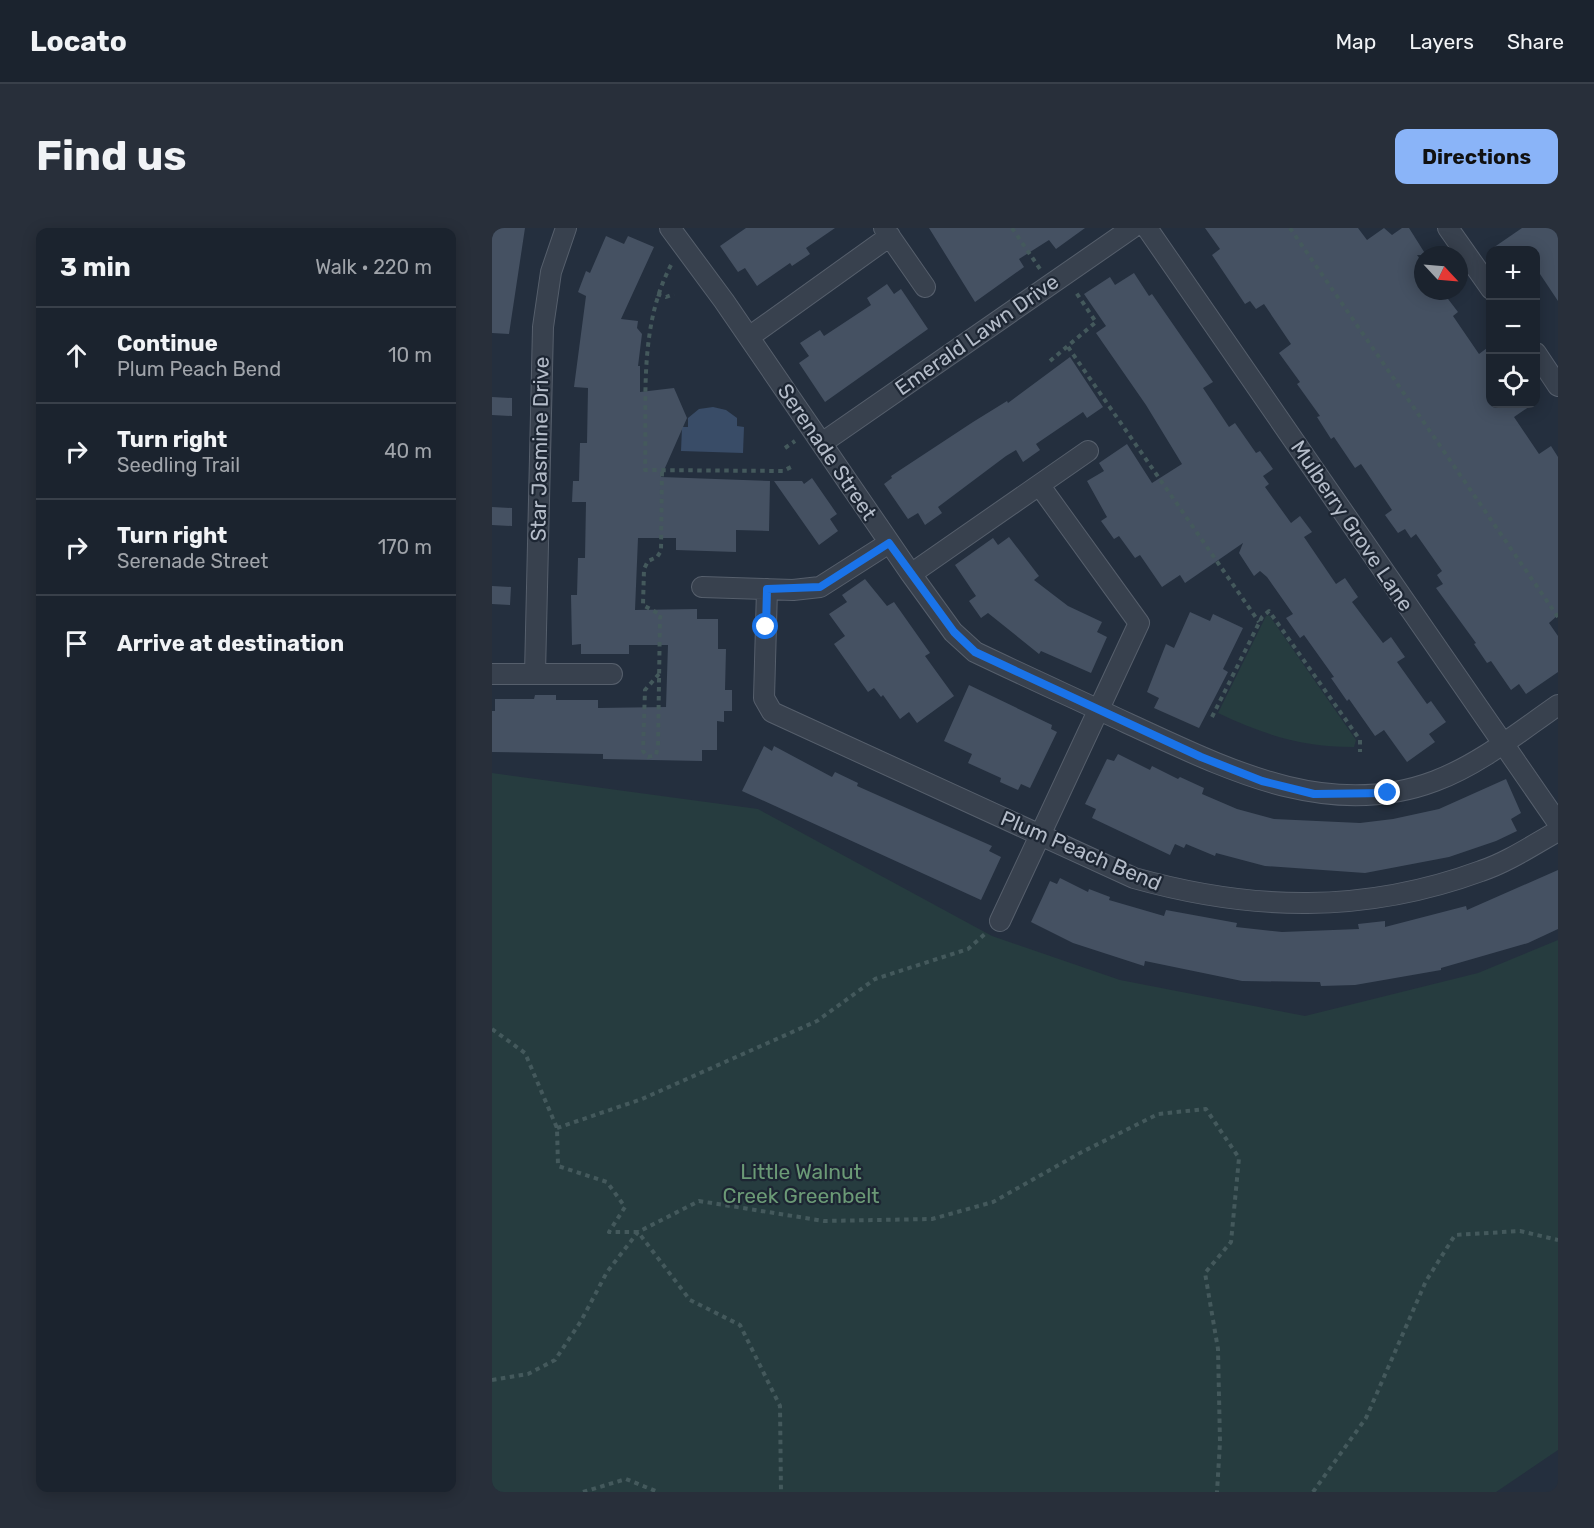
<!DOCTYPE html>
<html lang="en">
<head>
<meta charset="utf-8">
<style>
	:root { --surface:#1b232e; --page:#282f3a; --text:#f1f3f6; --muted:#a0a4aa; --line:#39404a; --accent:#8ab4f8 }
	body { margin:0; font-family:Rubik,sans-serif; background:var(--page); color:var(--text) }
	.controls { position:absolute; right:18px; top:18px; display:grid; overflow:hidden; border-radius:12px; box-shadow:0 3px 15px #0003 }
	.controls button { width:54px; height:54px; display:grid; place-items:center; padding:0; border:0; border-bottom:2px solid var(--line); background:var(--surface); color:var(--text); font:30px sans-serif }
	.compass { position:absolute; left:922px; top:18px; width:54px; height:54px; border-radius:50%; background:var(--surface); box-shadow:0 3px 15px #0003; rotate:116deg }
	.stop { position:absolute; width:18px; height:18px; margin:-14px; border:4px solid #1a73e8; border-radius:50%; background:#fff }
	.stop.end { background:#1a73e8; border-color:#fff; box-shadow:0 2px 6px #0008 }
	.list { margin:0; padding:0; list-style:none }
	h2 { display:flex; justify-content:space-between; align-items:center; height:78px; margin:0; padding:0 24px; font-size:26px }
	h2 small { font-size:20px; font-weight:400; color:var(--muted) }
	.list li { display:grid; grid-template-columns:39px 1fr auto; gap:18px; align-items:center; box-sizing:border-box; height:96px; padding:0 24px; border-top:2px solid var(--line) }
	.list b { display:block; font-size:22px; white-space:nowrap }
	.list p { margin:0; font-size:20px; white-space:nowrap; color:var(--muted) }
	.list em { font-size:20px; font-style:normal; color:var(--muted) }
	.icon { flex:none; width:33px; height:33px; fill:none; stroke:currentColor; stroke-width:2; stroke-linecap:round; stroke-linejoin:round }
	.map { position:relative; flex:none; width:1066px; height:1264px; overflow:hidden; border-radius:12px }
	header { display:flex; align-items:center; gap:36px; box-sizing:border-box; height:84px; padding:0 30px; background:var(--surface); border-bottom:2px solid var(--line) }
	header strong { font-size:28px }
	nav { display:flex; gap:33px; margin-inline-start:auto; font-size:21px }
	.intro { display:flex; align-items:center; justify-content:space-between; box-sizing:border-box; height:144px; padding:0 36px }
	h1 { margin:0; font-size:42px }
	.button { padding:15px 27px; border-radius:12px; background:var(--accent); color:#111; font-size:21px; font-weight:700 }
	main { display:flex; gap:36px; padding:0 36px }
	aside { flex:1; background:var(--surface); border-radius:12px; box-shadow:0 3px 15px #0003 }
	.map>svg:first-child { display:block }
	.green { fill:#263c3f }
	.water { fill:#394c67 }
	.building { fill:#455162 }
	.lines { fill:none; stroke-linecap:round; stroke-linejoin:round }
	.minor-casing { stroke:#565f6c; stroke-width:22 }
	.path { stroke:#44595c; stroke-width:4; stroke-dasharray:4.5 4.5; stroke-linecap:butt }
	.minor { stroke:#38414e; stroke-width:20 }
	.route { stroke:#1a73e8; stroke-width:8 }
	.labels { text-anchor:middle; stroke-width:4.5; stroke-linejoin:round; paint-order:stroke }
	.street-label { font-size:21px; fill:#b4bcc9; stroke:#1d2633 }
	.park-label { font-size:21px; fill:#6b9a76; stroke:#1d2633 }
</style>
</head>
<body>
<header>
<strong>Locato</strong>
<nav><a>Map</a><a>Layers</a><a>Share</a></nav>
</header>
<div class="intro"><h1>Find us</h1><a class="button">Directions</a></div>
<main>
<aside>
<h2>3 min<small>Walk · 220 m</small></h2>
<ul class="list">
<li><svg class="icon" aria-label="ahead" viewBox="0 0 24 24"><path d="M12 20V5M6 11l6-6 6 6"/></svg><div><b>Continue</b><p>Plum Peach Bend</p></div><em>10 m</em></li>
<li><svg class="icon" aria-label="right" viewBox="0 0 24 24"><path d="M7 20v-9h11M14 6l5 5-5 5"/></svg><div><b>Turn right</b><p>Seedling Trail</p></div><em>40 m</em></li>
<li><svg class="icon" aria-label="right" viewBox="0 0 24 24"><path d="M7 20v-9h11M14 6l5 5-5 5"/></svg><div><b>Turn right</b><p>Serenade Street</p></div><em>170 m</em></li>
<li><svg class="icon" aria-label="arrive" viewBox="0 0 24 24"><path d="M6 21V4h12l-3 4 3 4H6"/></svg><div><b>Arrive at destination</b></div></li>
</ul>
</aside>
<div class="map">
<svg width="1066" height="1264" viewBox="0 0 1066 1264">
	<rect width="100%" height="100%" fill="#242f3e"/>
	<path class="green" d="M 777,387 L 864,512 L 862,519 C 809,519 773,507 726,485 L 774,388 Z
		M 0,545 L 266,581 L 500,708 L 628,752 L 813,788 L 986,745 L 1066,712 L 1066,1222 L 1004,1264 L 0,1264 Z"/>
	<path class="water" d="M 221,179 L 234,182 L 245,190 L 245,198 L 252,199 L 251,225 L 189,223 L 190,199 L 196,199 L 196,190 L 207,181 Z"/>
	<path class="building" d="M 0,0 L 33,0 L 17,106 L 0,105 Z
		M 254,0 L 343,0 L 314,20 L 318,26 L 300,38 L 298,35 L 265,58 L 253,40 L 246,44 L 228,18 Z
		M 437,0 L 593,0 L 564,21 L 557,12 L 527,31 L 532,39 L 483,74 Z
		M 713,0 L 866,0 L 875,12 L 892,0 L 900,7 L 910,0 L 917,0 L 934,27 L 925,27 L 931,35 L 931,63 L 941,63 L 947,71 L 953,67 L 966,84 L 961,88 L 987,126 L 999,117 L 999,176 L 1041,176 L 1022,189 L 1047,226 L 1059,218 L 1066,229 L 1066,387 L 1057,395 L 1066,408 L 1066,444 L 1034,466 L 1027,456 L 1019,462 L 999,433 L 995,435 L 982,416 L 984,415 L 944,360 L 951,356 L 945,347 L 950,343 L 924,306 L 919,310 L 913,301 L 906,305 L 893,287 L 900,282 L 869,236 L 863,240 L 842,209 L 839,211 L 825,189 L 828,188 L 805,156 L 808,154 L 787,125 L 799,116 L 772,76 L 764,81 L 758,73 L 753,76 L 720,27 L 728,21 Z
		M 1030,0 L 1066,0 L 1066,73 L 1044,40 L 1044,22 L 998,22 Z
		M 114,8 L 132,16 L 136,8 L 162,19 L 129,91 L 146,93 L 145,100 L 150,106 L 146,138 L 148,138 L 148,164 L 182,160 L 195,190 L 169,249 L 278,253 L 277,303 L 244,302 L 244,324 L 184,322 L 184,310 L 146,310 L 143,382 L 205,381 L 205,391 L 226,391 L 226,421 L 234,421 L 233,462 L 240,462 L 240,483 L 232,483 L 232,494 L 225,493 L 225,522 L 210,522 L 210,533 L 111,531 L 111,526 L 0,524 L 0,483 L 3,483 L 3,471 L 42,471 L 43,467 L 64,467 L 64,472 L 106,472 L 106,480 L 174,479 L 176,417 L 137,417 L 137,426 L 89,426 L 89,416 L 80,417 L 79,367 L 85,367 L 86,330 L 93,330 L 94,274 L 80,274 L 81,253 L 87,253 L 88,215 L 95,215 L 96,160 L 82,159 L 94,68 L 86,64 L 94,43 L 98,45 Z
		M 642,45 L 657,68 L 660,66 L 721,154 L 711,160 L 737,199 L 743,195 L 764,225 L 768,223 L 781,241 L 771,248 L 777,256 L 773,259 L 799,295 L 808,288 L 820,304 L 812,309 L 844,356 L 853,350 L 866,369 L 860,374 L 891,415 L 899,409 L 913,429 L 905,434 L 935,476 L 939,473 L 954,494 L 937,506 L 943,514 L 915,534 L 892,502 L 883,508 L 857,471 L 855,473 L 839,450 L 842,449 L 812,407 L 808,410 L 794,390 L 801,386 L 775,349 L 768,343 L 762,348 L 747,325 L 751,315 L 693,355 L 688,347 L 670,359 L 648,327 L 643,330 L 627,308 L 622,311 L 609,293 L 615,289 L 595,253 L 612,243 L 607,235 L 635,216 L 660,255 L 690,236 L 654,177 L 604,105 L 614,98 L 592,66 L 618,49 L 623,57 Z
		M 395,56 L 402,66 L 409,61 L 436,101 L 333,174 L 307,135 L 317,128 L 308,115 L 328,102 L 332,108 L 379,77 L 375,70 Z
		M 578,129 L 611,179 L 595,190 L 591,184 L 544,216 L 548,222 L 531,234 L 524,222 L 514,228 L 446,279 L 450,285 L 433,297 L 426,285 L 416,291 L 392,256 L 400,250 L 399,248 L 481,194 L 515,173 L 516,175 Z
		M 0,169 L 20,170 L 20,188 L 0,187 Z
		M 320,250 L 345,286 L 338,291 L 346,303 L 327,317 L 282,253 L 310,253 L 312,256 Z
		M 0,279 L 20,280 L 20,298 L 0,297 Z
		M 517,309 L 547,348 L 542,352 L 576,378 L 610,394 L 605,404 L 615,409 L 599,445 L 549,423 L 547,426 L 496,385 L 489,390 L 477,373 L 484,368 L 463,337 L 501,310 L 506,317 Z
		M 373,351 L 395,378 L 402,374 L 438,425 L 433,428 L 462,468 L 425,495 L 417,484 L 408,491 L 391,467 L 389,469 L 382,460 L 376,464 L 342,416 L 353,408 L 337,386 L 355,374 L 350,367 Z
		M 0,358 L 19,359 L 18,377 L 0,376 Z
		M 698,384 L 718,393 L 721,386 L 751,400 L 731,441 L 736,444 L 707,500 L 662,480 L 667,470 L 655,464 L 674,416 L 682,420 Z
		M 477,457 L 560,497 L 559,501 L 565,504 L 538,560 L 529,556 L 526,562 L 508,554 L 509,550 L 476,535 L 480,526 L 452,513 Z
		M 272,518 L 280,523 L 282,518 L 340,549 L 343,544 L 366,555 L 365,558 L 500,618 L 497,623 L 509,629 L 489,672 L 250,563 Z
		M 626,526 L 658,542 L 660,538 L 686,551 L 688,549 L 712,560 L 710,566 L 745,581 L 782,591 L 868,595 L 901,591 L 947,581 L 1014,551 L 1029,585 L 1019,591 L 1025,603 L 1004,613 L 957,629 L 873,645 L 773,638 L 724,625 L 723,628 L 694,616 L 692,620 L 683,616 L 678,627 L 600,590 L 604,581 L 593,576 L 615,531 L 622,533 Z
		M 1066,642 L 1066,701 L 1036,715 L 949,740 L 949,742 L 863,757 L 829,758 L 828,754 L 750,753 L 653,733 L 652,738 L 581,715 L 539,694 L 558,653 L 565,656 L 568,650 L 596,664 L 597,661 L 618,669 L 617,672 L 672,688 L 674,682 L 745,695 L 744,699 L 790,704 L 867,701 L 866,696 L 893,693 L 893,699 L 974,678 L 975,682 Z"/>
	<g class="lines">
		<g class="minor-casing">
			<path id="minor" d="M 178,0 L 232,73 L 419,346 L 461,404 L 483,424 C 533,448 584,471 635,495 C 731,539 835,594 943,553 C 988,536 1027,504 1066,477
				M 392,0 L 433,59
				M 655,0 L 1066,595
				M 956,0 L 999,61
				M 257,109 L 398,8
				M 1044,125 L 1066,158
				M 330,215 L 640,0
				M 419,346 L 596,223
				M 210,359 L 301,362 L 328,359 L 397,315
				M 275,361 L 272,470 L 280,484 L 642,650 C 760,683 872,686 989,643 C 1016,634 1041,617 1066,603
				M 0,446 L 120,446
				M 43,446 L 51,99 L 59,44 L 74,0
				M 508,693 L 647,395 L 548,258"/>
		</g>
		<path class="path" d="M 520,0 L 548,41
			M 798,0 L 1066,389
			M 179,37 C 146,100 155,173 153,242 L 291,243 L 299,239
			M 165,66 L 174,69 L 182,66
			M 576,119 L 767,394
			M 558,133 L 604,94 L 583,63
			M 293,220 L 303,213
			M 167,446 L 153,462 L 151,523 L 156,529 L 164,527 L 166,518 L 168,390 L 169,387 L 151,377 L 152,341 L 156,333 L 165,329 L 169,323 L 170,242
			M 720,489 L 770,389 L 777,383 L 868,512 L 868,524
			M 0,801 L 33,825 L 65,900 L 66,938 L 115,954 L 133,979 L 117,1004 L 146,1004 L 198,1072 L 248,1097 L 288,1178 L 289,1264
			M 65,900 L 150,871 L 325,793 L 383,751 L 476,721 L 493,706
			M 0,1152 L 36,1146 L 63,1132 L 89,1093 L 115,1044 L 146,1004 L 207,973 L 332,993 L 440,991 L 501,974 L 588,925 L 666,886 L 714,881 L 747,930 L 739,1014 L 713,1045 L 726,1121 L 728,1214 L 725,1264
			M 91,1264 L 134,1251 L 166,1264
			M 821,1264 L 874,1190 L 934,1053 L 963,1007 L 1028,1003 L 1066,1012"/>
		<use href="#minor" class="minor"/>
	</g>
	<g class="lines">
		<path class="route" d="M 274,399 L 275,361 L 328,359 L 397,315 L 462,404 L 483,424 L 709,529 L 770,553 L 822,566 L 896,565"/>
	</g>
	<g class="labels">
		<g class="street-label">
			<text transform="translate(485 107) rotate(-35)" y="7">Emerald Lawn Drive</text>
			<text transform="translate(48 221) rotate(-89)" y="7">Star Jasmine Drive</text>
			<text transform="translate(335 224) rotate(56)" y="7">Serenade Street</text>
			<text transform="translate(860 298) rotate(56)" y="7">Mulberry Grove Lane</text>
			<text transform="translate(589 623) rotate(23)" y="7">Plum Peach Bend</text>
		</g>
		<g class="park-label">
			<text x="309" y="951">Little Walnut<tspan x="309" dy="24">Creek Greenbelt</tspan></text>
		</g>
	</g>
</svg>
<div class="controls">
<button>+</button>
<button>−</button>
<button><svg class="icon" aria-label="locate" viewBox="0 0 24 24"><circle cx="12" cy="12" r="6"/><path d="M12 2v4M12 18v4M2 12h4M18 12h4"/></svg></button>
</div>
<svg class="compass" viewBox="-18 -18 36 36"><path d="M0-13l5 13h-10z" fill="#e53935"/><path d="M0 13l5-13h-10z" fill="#a0a4aa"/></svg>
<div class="stop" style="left:274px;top:399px"></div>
<div class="stop end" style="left:896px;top:565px"></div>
</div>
</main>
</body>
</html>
